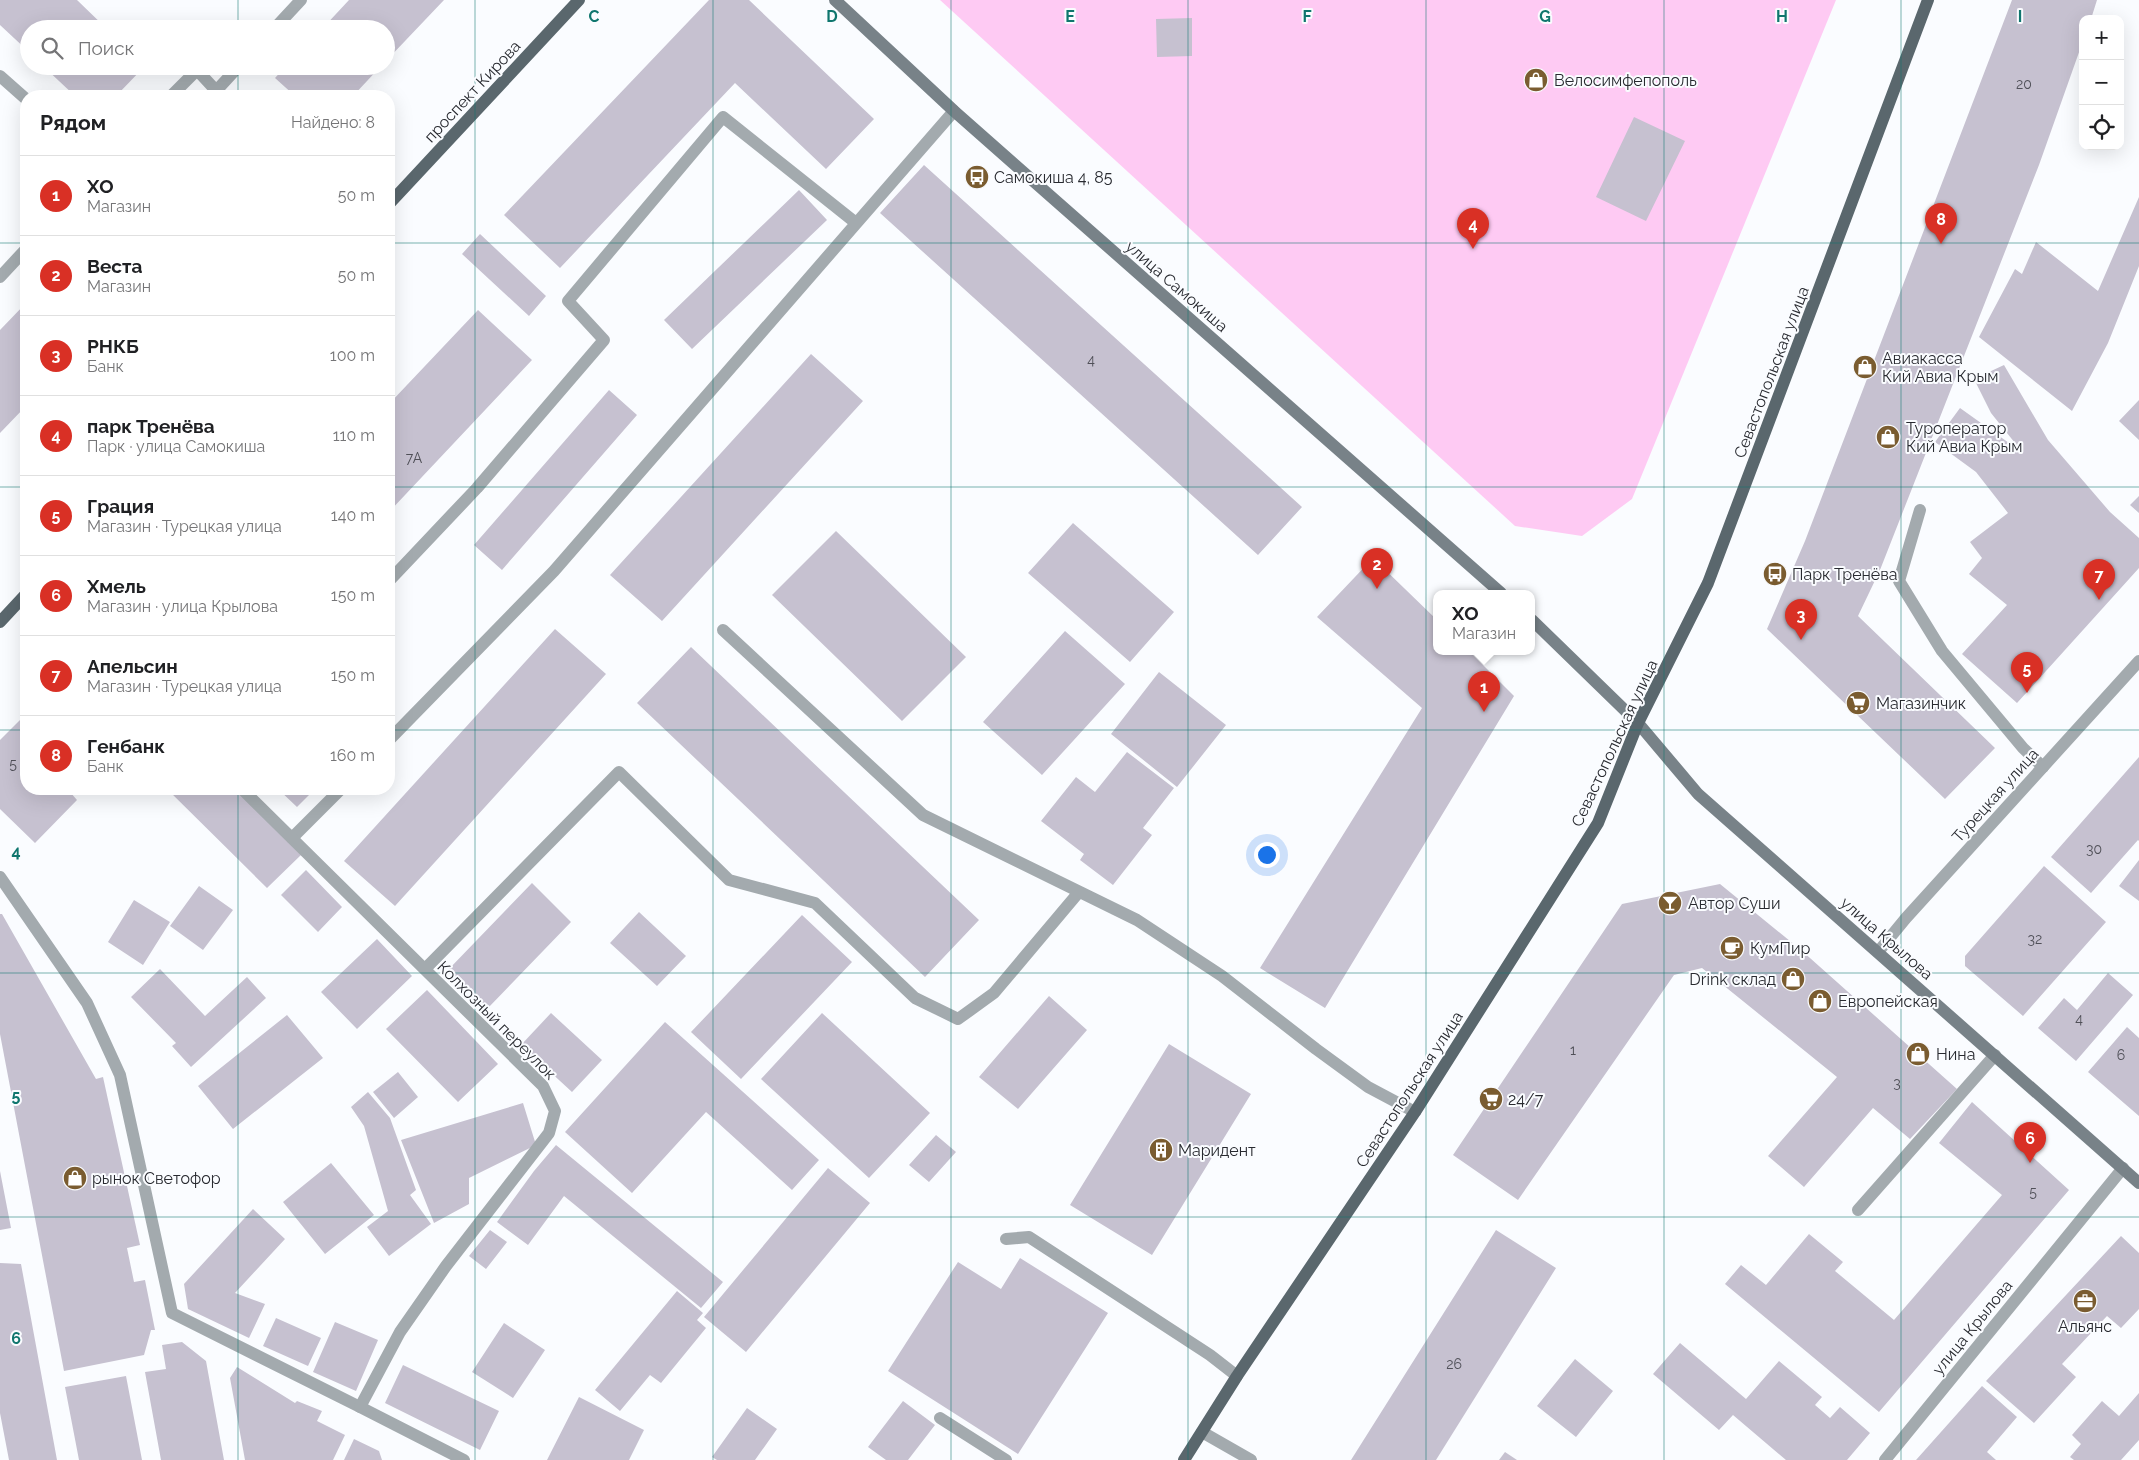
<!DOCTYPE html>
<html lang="ru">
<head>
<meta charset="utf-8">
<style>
	:root { --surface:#fff; --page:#f2f2f2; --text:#202124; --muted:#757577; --line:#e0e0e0; --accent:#d93025 }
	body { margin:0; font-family:Raleway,sans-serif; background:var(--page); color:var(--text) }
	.controls { position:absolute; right:15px; top:15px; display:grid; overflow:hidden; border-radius:10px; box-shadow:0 5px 20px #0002 }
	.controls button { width:45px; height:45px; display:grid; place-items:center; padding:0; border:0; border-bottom:1px solid var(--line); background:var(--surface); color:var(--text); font:25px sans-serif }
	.you { position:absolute; left:1266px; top:854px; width:18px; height:18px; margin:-12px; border:4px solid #fff; border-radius:50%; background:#1a73e8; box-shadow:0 0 0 8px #1a73e833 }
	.badge { display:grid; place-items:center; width:32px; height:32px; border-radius:50%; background:var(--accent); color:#fff; font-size:16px; font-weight:700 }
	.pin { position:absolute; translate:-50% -41px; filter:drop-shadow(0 1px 2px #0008) }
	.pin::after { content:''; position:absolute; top:26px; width:18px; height:15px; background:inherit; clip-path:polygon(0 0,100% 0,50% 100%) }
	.popup { position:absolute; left:1433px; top:590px; width:102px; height:65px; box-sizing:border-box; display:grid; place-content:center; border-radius:10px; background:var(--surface); filter:drop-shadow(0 1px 4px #0005); font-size:16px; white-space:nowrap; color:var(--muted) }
	.popup b { font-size:19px; color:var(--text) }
	.popup::after { content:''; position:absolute; left:50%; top:100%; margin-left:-10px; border:10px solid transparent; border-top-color:var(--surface) }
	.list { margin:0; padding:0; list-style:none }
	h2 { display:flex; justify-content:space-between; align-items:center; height:65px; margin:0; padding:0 20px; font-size:21px }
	h2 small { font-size:16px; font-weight:400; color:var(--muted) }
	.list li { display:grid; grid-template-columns:32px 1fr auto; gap:15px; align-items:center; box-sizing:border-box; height:80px; padding:0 20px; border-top:1px solid var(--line) }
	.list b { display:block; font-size:19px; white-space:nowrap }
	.list p { margin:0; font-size:16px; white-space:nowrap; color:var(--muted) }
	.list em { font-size:16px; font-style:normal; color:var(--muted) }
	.icon { flex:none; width:28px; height:28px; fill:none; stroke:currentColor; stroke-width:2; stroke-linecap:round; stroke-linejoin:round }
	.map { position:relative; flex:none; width:2139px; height:1460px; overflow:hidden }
	.search { position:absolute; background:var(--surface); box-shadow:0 5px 20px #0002; left:20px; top:20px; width:375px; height:55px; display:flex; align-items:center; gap:12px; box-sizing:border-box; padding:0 18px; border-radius:28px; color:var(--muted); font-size:19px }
	.panel { position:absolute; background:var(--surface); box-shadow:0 5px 20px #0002; left:20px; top:90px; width:375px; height:705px; border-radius:20px }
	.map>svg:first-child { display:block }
	.green { fill:#fecaf3 }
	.building { fill:#c6c1d0 }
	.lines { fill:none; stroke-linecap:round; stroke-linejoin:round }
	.service { stroke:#a3aaae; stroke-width:12 }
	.minor { stroke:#a3aaae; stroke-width:12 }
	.secondary { stroke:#788288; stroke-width:12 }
	.primary { stroke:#5a676d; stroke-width:12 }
	.grid { fill:none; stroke:#0f766e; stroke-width:1; stroke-opacity:0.55 }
	.labels { text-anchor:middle; stroke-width:4; stroke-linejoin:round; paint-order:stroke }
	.number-label { font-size:14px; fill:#505058 }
	.poi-label { font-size:16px; fill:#282a30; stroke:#fafcff; text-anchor:start }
	.street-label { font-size:16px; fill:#282a30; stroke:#fafcff }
	.grid-label { font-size:16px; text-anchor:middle; font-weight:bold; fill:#0f766e; stroke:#fafcff; stroke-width:4; stroke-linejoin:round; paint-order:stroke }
</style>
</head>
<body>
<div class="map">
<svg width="2139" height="1460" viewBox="0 0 2139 1460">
	<rect width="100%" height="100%" fill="#fafcff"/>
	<path class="green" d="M 940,0 L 1836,0 L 1632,499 L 1582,536 L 1515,526 Z"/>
	<path class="building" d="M 0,0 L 77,0 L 107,29 L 29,29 L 29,52 L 0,25 Z
		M 349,0 L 444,0 L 386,61 L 386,29 L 322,29 Z
		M 709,0 L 749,0 L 874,119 L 826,169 L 735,83 L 560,268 L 504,215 Z
		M 2012,0 L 2097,0 L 2091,19 L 2083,19 L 2083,41 L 2039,165 L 1880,570 L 1858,616 L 1995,748 L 1945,799 L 1767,629 L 1805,541 Z
		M 1192,18 L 1192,56 L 1157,57 L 1156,19 Z
		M 43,66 L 145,66 L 116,96 L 75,96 Z
		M 286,66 L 381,66 L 353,96 L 295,96 L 275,78 Z
		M 1634,117 L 1685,141 L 1646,221 L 1596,197 Z
		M 924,165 L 1302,507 L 1258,555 L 880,213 Z
		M 799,190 L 827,220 L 692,349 L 664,320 Z
		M 2139,197 L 2139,266 L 2108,343 L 2072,411 L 1979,337 L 2015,269 L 2022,274 L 2036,242 L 2098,291 Z
		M 480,234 L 546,296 L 529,316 L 462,254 Z
		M 26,303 L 26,406 L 0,433 L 0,330 Z
		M 478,310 L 532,360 L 389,512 L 389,404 Z
		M 811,354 L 863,401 L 662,621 L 610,575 Z
		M 2004,365 L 2048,440 L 2110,512 L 2139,538 L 2139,568 L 2017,703 L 1962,654 L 2007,605 L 1969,574 L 1982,558 L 1970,542 L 2008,513 L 1976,472 L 1935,442 L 1960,408 L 2023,453 L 1991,413 L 1974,379 Z
		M 609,390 L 637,415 L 502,570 L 474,545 Z
		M 2139,400 L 2139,440 L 2119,421 Z
		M 2139,496 L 2139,513 L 2130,505 Z
		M 1073,523 L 1174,612 L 1130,662 L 1028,573 Z
		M 836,531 L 966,657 L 902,721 L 772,595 Z
		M 1373,558 L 1436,619 L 1436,651 L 1469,651 L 1514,696 L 1325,1008 L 1260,968 L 1422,708 L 1317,617 Z
		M 555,629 L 606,674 L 395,906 L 344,861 Z
		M 1065,631 L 1125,684 L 1042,775 L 983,722 Z
		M 691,647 L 979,920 L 925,977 L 637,703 Z
		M 1159,672 L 1226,725 L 1177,787 L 1111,734 Z
		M 26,714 L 26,789 L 73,789 L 70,792 L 77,800 L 35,843 L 0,809 L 0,740 Z
		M 1127,752 L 1174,788 L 1143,828 L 1152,835 L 1113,885 L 1080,860 L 1084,854 L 1041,821 L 1076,777 L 1095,792 Z
		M 2139,757 L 2139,841 L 2138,840 L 2091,893 L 2051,857 Z
		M 167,789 L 237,789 L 302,854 L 267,888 Z
		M 278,789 L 315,789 L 297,807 Z
		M 2139,860 L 2139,901 L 2119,886 Z
		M 2044,866 L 2106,922 L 2023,1016 L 1965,966 L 1965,956 Z
		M 306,870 L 342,907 L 318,932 L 281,895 Z
		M 532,883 L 571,922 L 488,1008 L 448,970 Z
		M 1720,884 L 1801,950 L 1957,1089 L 1910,1139 L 1873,1108 L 1804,1187 L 1768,1156 L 1837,1077 L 1702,968 L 1674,975 L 1518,1200 L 1453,1155 L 1622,904 Z
		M 199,886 L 233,910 L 203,950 L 170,926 Z
		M 134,900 L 170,922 L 143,965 L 108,942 Z
		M 639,912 L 686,956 L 657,986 L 610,943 Z
		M 0,914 L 2,914 L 96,1079 L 103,1077 L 140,1245 L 127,1248 L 134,1282 L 145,1280 L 155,1330 L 151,1330 L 144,1355 L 64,1371 L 0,1034 Z
		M 802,915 L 852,962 L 741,1079 L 691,1032 Z
		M 377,939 L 412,976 L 357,1029 L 321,992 Z
		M 160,969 L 205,1016 L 247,977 L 266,998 L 191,1067 L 172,1046 L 176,1043 L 131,997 Z
		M 2108,973 L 2133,995 L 2076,1061 L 2038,1028 L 2064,998 L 2077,1010 Z
		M 427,990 L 498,1064 L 458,1102 L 386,1029 Z
		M 1049,996 L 1087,1030 L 1018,1109 L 979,1077 Z
		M 551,1013 L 602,1060 L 572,1092 L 521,1045 Z
		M 822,1013 L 930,1113 L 869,1178 L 761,1079 Z
		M 287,1015 L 323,1058 L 233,1129 L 198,1086 Z
		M 665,1022 L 819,1160 L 792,1190 L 706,1112 L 632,1193 L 565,1132 Z
		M 2127,1027 L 2139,1038 L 2139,1116 L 2088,1072 Z
		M 1169,1044 L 1251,1094 L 1152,1255 L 1070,1205 Z
		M 398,1072 L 418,1097 L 394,1118 L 373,1092 Z
		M 368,1092 L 390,1118 L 416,1190 L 410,1195 L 431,1224 L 389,1256 L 367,1227 L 388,1211 L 364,1126 L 351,1107 Z
		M 1972,1102 L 2069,1190 L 1879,1412 L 1725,1284 L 1741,1265 L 1766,1285 L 1809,1234 L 1843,1262 L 1835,1271 L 1894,1320 L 2002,1195 L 1939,1143 Z
		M 523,1103 L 536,1145 L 469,1178 L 469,1204 L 434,1223 L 401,1140 Z
		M 936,1135 L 956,1152 L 929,1182 L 909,1165 Z
		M 556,1145 L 723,1282 L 701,1308 L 564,1196 L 528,1245 L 497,1222 L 534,1171 Z
		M 331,1163 L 374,1215 L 325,1254 L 283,1202 Z
		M 828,1168 L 870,1203 L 746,1352 L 704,1317 Z
		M 0,1171 L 11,1228 L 0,1230 Z
		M 253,1209 L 285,1239 L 235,1293 L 265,1304 L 249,1338 L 188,1309 L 184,1284 Z
		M 490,1230 L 507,1242 L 486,1269 L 469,1256 Z
		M 1496,1230 L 1556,1268 L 1436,1460 L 1351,1460 Z
		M 2121,1236 L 2139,1253 L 2139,1309 L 2121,1328 L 2107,1316 L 2062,1364 L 2076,1377 L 2034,1423 L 1986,1381 Z
		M 1020,1258 L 1108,1313 L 1018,1454 L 888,1371 L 958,1262 L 1001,1289 Z
		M 0,1263 L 21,1264 L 57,1460 L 9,1460 L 0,1413 Z
		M 677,1291 L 703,1313 L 697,1320 L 706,1328 L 661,1383 L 650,1375 L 620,1411 L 595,1390 Z
		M 276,1318 L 321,1338 L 308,1366 L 263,1346 Z
		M 335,1322 L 378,1340 L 356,1391 L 313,1372 Z
		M 504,1323 L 545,1350 L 513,1398 L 472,1372 Z
		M 182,1342 L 206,1361 L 224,1460 L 161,1460 L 145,1372 L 166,1369 L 162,1345 Z
		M 1680,1343 L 1746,1399 L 1779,1361 L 1822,1397 L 1815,1405 L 1830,1418 L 1840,1407 L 1870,1433 L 1847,1460 L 1786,1460 L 1733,1415 L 1719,1430 L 1653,1374 Z
		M 1575,1359 L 1613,1391 L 1576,1437 L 1537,1406 Z
		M 403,1365 L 499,1411 L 480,1450 L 385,1403 Z
		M 237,1367 L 295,1403 L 297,1401 L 322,1411 L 317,1421 L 345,1435 L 333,1460 L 245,1460 L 230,1378 Z
		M 126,1376 L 142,1460 L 79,1460 L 65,1387 Z
		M 1982,1386 L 2017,1417 L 1987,1452 L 1996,1460 L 1916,1460 Z
		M 2139,1393 L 2139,1440 L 2121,1460 L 2074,1460 L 2070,1457 L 2081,1444 L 2072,1435 L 2102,1401 L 2119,1416 Z
		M 579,1397 L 644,1430 L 629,1460 L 547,1460 Z
		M 903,1401 L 935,1425 L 908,1460 L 886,1460 L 868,1447 Z
		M 747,1408 L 777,1429 L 755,1460 L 717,1460 L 712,1457 Z
		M 354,1439 L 379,1451 L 382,1460 L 344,1460 Z
		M 1505,1452 L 1517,1460 L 1499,1460 Z"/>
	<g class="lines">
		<path class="service" d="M 274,29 L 301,0
			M 0,76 L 26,99
			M 216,91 L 239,66
			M 171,96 L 197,70 L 221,96
			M 0,277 L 26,249
			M 1920,510 L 1899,581 L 1942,651 L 2023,748 L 2043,767
			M 389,581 L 477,488 L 604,340 L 568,301 L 723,117 L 856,223
			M 723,630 L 923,815 L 1137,920 L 1222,976 L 1316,1049 L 1368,1087 L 1415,1112
			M 389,740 L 554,571 L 954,111
			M 292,838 L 341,789
			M 0,877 L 87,1003 L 120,1075 L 172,1313 L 360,1407
			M 425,969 L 619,772 L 729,880 L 815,903 L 915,998 L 958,1019 L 994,993 L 1079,892
			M 1858,1210 L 1995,1055
			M 1006,1239 L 1029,1237 L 1210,1355 L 1237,1376
			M 940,1418 L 1006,1460
			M 1202,1432 L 1251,1460"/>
		<path class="minor" d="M 242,789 L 543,1086 L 555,1111 L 549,1133 L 446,1266 L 400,1332 L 360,1407 L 464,1460
			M 1878,952 L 1906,918 L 2139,661
			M 1885,1460 L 2123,1168"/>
		<path class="secondary" d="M 835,0 L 954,111 L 1501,593
			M 1532,620 L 1638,723 L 1698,794 L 2139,1183"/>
		<path class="primary" d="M 389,204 L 579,0
			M 0,622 L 26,594
			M 1184,1460 L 1237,1376 L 1415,1112 L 1598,823 L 1638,723 L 1708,583 L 1928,0"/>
	</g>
	<path class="grid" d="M 238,0 L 238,29M 475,0 L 475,1460M 713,0 L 713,1460M 951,0 L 951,1460M 1188,0 L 1188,1460M 1426,0 L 1426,1460M 1664,0 L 1664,1460M 1901,0 L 1901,1460M 238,66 L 238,96M 0,243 L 26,243M 389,243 L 2139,243M 0,487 L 26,487M 389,487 L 2139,487M 0,730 L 26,730M 389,730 L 2139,730M 238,789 L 238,1460M 0,973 L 2139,973M 0,1217 L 2139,1217"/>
	<defs>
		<g id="shop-disc" transform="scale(1.25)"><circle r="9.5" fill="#7a5c30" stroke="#fafcff"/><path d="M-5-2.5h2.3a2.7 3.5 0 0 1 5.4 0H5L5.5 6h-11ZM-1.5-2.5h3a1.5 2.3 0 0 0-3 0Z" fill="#fff"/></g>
		<g id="bus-disc" transform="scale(1.25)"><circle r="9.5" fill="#7a5c30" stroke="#fafcff"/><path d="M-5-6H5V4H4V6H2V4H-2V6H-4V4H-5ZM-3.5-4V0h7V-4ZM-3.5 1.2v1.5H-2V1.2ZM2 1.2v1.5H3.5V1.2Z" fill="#fff"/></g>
		<g id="supermarket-disc" transform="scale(1.25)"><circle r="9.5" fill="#7a5c30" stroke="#fafcff"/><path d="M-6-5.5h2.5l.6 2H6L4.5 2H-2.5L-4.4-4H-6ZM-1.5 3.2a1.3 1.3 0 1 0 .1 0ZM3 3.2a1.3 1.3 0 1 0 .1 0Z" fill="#fff"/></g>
		<g id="bar-disc" transform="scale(1.25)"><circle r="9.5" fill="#7a5c30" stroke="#fafcff"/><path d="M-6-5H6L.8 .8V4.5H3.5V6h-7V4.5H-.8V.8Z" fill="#fff"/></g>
		<g id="cafe-disc" transform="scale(1.25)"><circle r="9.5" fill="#7a5c30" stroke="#fafcff"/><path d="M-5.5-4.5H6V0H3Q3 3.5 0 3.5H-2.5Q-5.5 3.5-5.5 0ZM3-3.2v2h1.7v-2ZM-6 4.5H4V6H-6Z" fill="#fff"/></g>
		<g id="building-disc" transform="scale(1.25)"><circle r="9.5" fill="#7a5c30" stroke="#fafcff"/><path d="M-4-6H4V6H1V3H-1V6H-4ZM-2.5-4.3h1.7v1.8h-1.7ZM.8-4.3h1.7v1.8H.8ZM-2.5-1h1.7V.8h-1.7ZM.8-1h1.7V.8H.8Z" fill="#fff"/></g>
		<g id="office-disc" transform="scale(1.25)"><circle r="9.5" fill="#7a5c30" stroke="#fafcff"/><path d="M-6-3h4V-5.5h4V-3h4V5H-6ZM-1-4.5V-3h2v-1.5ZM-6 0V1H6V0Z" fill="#fff"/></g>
	</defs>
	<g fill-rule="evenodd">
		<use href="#shop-disc" x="1536" y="80"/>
		<use href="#bus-disc" x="977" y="177"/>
		<use href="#shop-disc" x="1865" y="367"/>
		<use href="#shop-disc" x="1888" y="437"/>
		<use href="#bus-disc" x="1775" y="574"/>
		<use href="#supermarket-disc" x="1858" y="703"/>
		<use href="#bar-disc" x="1670" y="903"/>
		<use href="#cafe-disc" x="1732" y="948"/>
		<use href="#shop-disc" x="1793" y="979"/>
		<use href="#shop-disc" x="1820" y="1001"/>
		<use href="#shop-disc" x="1918" y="1054"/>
		<use href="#supermarket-disc" x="1491" y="1099"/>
		<use href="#building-disc" x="1161" y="1150"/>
		<use href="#shop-disc" x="75" y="1178"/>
		<use href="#office-disc" x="2085" y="1301"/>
	</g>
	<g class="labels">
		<g class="number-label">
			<text x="2024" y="89">20</text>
			<text x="1091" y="365">4</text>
			<text x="414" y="463">7А</text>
			<text x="13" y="769">5</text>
			<text x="2094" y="854">30</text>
			<text x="2035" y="944">32</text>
			<text x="2079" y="1024">4</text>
			<text x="1573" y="1055">1</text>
			<text x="2121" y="1060">6</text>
			<text x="1897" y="1088">3</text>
			<text x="2033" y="1197">5</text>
			<text x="1454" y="1369">26</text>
		</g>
		<g class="poi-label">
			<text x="1554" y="86">Велосимфепополь</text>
			<text x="994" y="183">Самокиша 4, 85</text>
			<text x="1882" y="364">Авиакасса<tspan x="1882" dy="18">Кий Авиа Крым</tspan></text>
			<text x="1906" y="434">Туроператор<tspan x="1906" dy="18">Кий Авиа Крым</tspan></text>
			<text x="1792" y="580">Парк Тренёва</text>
			<text x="1876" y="709">Магазинчик</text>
			<text x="1688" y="909">Автор Суши</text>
			<text x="1750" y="954">КумПир</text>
			<text x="1776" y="985" text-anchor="end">Drink склад</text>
			<text x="1838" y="1007">Европейская</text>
			<text x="1936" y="1060">Нина</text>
			<text x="1508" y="1105">24/7</text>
			<text x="1178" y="1156">Маридент</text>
			<text x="92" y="1184">рынок Светофор</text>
			<text x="2085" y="1332" text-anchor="middle">Альянс</text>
		</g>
		<g class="street-label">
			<text transform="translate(472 91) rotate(-47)" y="6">проспект Кирова</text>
			<text transform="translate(1177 286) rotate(41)" y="6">улица Самокиша</text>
			<text transform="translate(1771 372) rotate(-69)" y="6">Севастопольская улица</text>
			<text transform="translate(1614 743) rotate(-65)" y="6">Севастопольская улица</text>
			<text transform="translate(1995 795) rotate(-48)" y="6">Турецкая улица</text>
			<text transform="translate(1887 938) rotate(41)" y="6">улица Крылова</text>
			<text transform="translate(497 1020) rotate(45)" y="6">Колхозный переулок</text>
			<text transform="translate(1409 1089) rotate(-57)" y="6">Севастопольская улица</text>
			<text transform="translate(1972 1327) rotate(-51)" y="6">улица Крылова</text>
		</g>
	</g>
	<g class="grid-label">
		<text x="594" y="22">C</text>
		<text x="832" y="22">D</text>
		<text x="1070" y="22">E</text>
		<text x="1307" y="22">F</text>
		<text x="1545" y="22">G</text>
		<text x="1782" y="22">H</text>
		<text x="2020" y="22">I</text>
		<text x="16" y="857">4</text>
		<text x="16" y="1101">5</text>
		<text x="16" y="1344">6</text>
	</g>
</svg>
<div class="controls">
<button>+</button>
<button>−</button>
<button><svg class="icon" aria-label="locate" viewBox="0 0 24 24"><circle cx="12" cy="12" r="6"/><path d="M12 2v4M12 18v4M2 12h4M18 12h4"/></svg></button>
</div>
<div class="you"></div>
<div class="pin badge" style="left:1484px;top:712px">1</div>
<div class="popup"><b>ХО</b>Магазин</div>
<div class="pin badge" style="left:1377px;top:589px">2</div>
<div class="pin badge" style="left:1801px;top:640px">3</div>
<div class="pin badge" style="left:1473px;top:249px">4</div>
<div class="pin badge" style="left:2027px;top:693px">5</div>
<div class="pin badge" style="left:2030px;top:1163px">6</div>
<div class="pin badge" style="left:2099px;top:600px">7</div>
<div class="pin badge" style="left:1941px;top:244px">8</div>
<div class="search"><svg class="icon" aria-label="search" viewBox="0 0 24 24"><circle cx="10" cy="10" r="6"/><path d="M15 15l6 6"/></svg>Поиск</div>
<section class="panel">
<h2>Рядом<small>Найдено: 8</small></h2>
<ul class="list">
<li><span class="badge">1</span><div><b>ХО</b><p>Магазин</p></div><em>50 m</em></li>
<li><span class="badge">2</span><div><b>Веста</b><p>Магазин</p></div><em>50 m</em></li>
<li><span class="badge">3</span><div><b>РНКБ</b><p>Банк</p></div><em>100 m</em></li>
<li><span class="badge">4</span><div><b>парк Тренёва</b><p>Парк · улица Самокиша</p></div><em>110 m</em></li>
<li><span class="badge">5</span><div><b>Грация</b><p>Магазин · Турецкая улица</p></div><em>140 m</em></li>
<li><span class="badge">6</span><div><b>Хмель</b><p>Магазин · улица Крылова</p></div><em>150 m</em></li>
<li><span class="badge">7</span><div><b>Апельсин</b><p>Магазин · Турецкая улица</p></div><em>150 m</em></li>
<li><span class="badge">8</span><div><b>Генбанк</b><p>Банк</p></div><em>160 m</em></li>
</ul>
</section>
</div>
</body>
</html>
